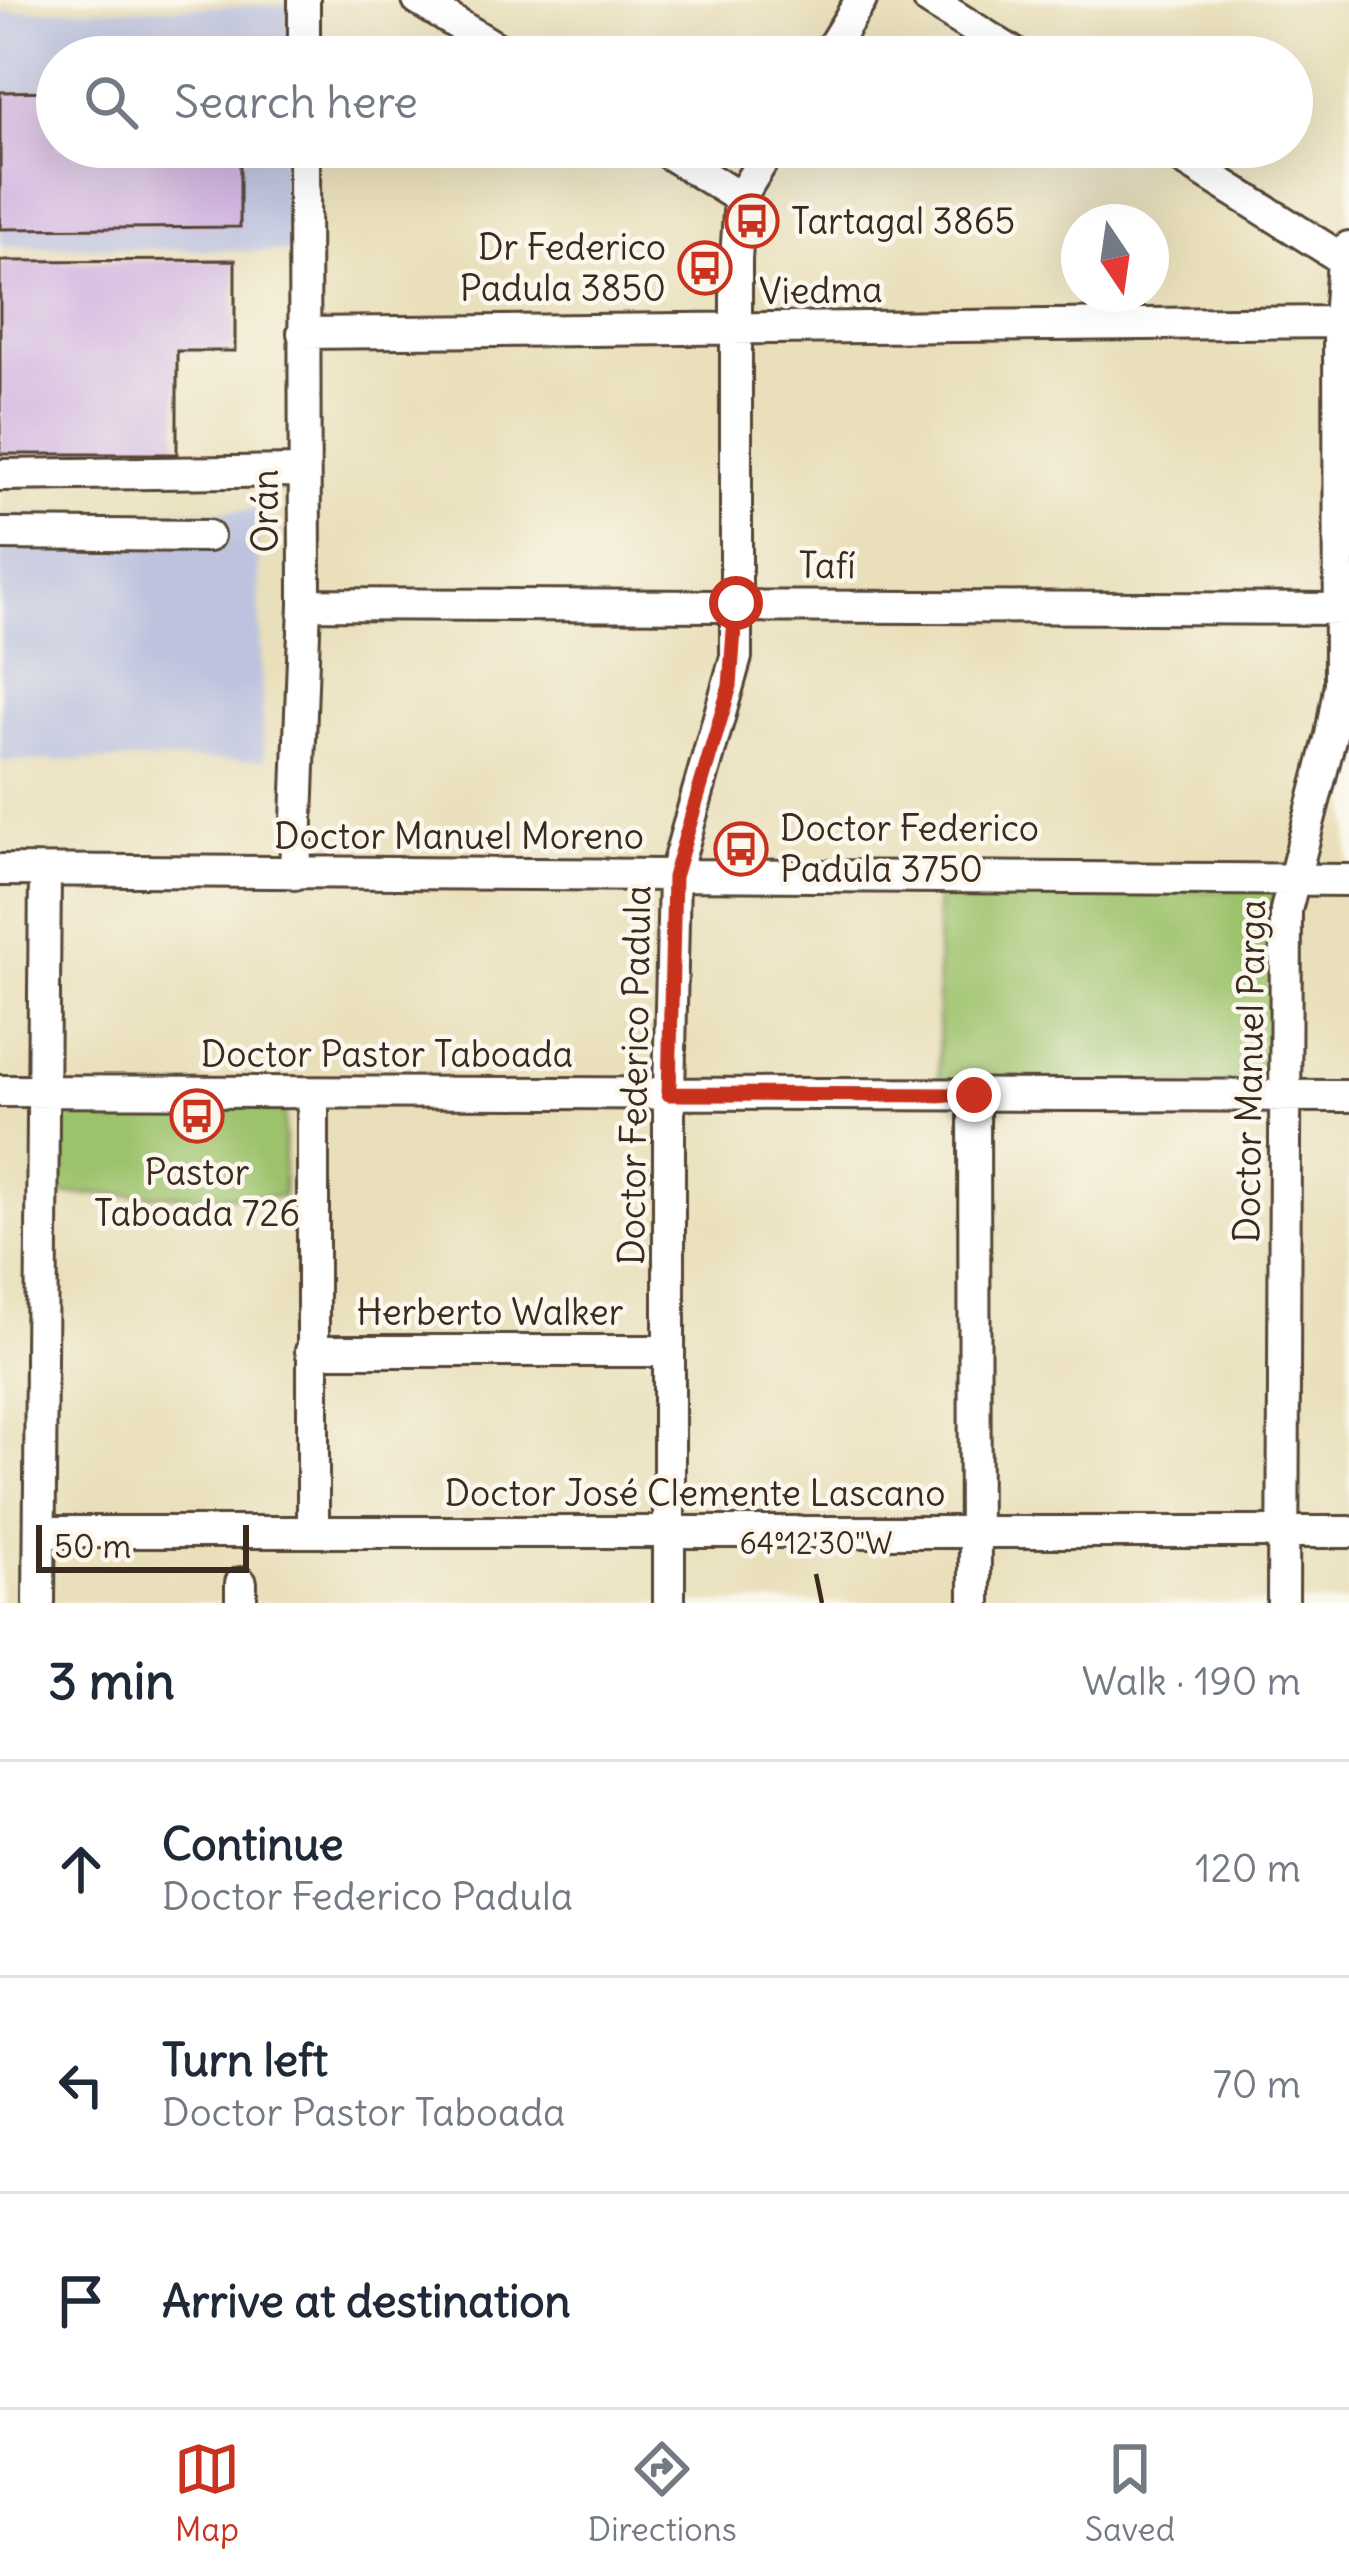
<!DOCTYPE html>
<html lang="en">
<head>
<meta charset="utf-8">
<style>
	:root { --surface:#fff; --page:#f2f2f3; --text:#1f2937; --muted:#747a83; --line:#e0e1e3; --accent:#c8321e }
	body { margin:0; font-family:Delius,sans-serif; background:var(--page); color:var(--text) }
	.compass { position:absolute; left:1061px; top:204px; width:108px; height:108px; border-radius:50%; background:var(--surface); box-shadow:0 12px 48px #0002; rotate:167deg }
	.scale { position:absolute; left:36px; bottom:30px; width:213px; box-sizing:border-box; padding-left:12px; border:6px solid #3b2a1e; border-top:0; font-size:33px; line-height:42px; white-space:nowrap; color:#3b2a1e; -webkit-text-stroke:9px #fbf7ec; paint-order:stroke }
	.stop { position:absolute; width:36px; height:36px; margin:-27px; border:9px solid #c8321e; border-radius:50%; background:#fff }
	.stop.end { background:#c8321e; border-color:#fff; box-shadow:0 3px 12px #0008 }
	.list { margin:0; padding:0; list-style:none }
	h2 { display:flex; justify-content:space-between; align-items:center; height:156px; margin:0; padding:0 48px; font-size:51px }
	h2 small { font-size:39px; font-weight:400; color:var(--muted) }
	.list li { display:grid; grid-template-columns:78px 1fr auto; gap:36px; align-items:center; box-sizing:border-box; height:216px; padding:0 48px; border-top:3px solid var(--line) }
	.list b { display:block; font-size:45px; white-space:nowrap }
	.list p { margin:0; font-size:39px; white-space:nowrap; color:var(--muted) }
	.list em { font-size:39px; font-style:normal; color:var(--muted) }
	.icon { flex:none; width:66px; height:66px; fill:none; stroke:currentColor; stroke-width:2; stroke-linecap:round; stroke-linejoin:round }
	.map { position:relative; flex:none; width:1349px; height:1603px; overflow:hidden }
	.search { position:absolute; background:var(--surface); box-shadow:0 12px 48px #0002; left:36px; right:36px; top:36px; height:132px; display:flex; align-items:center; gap:30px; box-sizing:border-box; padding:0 42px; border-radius:66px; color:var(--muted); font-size:45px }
	.sheet { height:804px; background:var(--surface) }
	nav { display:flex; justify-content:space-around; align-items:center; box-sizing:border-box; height:168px; border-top:3px solid var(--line); background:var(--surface); font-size:33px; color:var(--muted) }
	nav a { display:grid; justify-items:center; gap:6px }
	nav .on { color:var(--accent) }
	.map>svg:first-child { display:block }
	.industrial { fill:#bdc3de }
	.green { fill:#9dc26c; stroke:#6c7645; stroke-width:3 }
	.building { fill:#cfb2e0 }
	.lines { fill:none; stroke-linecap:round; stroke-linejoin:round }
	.minor-casing { stroke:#554535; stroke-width:36 }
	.minor { stroke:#fff; stroke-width:30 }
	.route { stroke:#c8321e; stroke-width:15 }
	.ticks { fill:none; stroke:#3b2a1e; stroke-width:4.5 }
	.labels { text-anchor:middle; stroke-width:9; stroke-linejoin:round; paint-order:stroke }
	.poi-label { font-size:36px; fill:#3b2a1e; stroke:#fbf7ec; text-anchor:start }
	.street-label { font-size:36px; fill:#3b2a1e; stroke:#fbf7ec }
	.ticks-label { font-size:30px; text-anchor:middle; fill:#3b2a1e; stroke:#fbf7ec; stroke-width:9; stroke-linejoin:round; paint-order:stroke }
</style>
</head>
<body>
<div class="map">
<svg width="1349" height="1603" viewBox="0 0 1349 1603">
	<rect width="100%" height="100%" fill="#fbf7ec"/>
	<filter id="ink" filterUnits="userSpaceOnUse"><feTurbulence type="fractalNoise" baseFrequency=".00833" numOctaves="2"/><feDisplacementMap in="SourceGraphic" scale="24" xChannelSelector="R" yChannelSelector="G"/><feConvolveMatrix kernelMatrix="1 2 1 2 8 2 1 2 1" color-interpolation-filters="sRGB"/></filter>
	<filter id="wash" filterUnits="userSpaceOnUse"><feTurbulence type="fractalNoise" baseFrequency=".004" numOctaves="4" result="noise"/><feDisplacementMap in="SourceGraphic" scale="48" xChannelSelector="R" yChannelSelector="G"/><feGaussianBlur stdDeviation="2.7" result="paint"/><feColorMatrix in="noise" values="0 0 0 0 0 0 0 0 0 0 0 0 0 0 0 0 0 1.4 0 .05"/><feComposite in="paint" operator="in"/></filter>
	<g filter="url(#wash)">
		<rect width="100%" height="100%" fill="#e9dfba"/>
		<path class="industrial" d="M 296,5 L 294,57 L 57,57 L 57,147 L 292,147 L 290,252 L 0,246 L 0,11 Z
			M 257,510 L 264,760 L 0,761 L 0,515 Z"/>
		<path class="green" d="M 1274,889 L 1276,1087 L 939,1083 L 937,893 Z
			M 61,1102 L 285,1105 L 283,1197 L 59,1194 Z"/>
		<g id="blocks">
			<path class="building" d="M 57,91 L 57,147 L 240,147 L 240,227 L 0,229 L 0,92 Z
				M 235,260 L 235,351 L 177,351 L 177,454 L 0,454 L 0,261 Z"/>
		</g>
	</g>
	<g filter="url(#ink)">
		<use href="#blocks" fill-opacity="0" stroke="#554535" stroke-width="3"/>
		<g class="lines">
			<g class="minor-casing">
				<path id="minor" d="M 418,0 L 511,57
					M 929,0 L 1020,57
					M 304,57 L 304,0
					M 826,57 L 861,0
					M 658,147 L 740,198
					M 1164,147 L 1349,263
					M 303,333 L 1339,322
					M 0,475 L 304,471
					M 0,534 L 208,536
					M 305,604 L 1349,609
					M 0,870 L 1349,880
					M 295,874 L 305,604 L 304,147
					M 0,1091 L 1349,1096
					M 974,1095 L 975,1603
					M 311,1351 L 669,1351
					M 40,1532 L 1349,1532
					M 313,1532 L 313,1093
					M 39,1603 L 45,871
					M 241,1603 L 241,1583
					M 669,1603 L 669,1094 L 674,877 L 736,657 L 736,259 L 740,198 L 771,147
					M 1283,1603 L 1286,910 L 1331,735 L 1340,683 L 1339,322 L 1343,259 L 1349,247"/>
			</g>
			<use href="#minor" class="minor"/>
		</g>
	</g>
	<g class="lines" filter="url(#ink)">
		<path class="route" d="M 736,603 L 730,686 L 674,877 L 669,1094 L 974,1095"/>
	</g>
	<path class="ticks" d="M 816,1574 L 822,1603"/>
	<defs>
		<g id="bus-ring" transform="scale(2.7)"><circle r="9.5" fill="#fbf7ec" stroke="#c8321e" stroke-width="1.5"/><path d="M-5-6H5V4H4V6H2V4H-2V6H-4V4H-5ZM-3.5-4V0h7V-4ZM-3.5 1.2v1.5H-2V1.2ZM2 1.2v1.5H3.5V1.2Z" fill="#c8321e"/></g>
	</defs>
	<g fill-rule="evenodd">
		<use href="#bus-ring" x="752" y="221"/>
		<use href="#bus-ring" x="705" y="268"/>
		<use href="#bus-ring" x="741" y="849"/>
		<use href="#bus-ring" x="197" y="1116"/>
	</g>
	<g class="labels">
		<g class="poi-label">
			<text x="791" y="234">Tartagal 3865</text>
			<text x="666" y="260" text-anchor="end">Dr Federico<tspan x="666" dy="41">Padula 3850</tspan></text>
			<text x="780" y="841">Doctor Federico<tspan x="780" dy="41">Padula 3750</tspan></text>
			<text x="197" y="1185" text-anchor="middle">Pastor<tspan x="197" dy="41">Taboada 726</tspan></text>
		</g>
		<g class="street-label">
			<text transform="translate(821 290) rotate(-1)" y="13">Viedma</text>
			<text transform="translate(265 511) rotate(-90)" y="13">Orán</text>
			<text transform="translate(827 565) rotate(1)" y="13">Tafí</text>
			<text x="459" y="849">Doctor Manuel Moreno</text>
			<text x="387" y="1067">Doctor Pastor Taboada</text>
			<text transform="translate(1249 1071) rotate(-89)" y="13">Doctor Manuel Parga</text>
			<text transform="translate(634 1075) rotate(-89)" y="13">Doctor Federico Padula</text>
			<text x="490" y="1325">Herberto Walker</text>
			<text x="695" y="1506">Doctor José Clemente Lascano</text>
		</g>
	</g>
	<g class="ticks-label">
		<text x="816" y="1554">64°12'30"W</text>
	</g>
</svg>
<svg class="compass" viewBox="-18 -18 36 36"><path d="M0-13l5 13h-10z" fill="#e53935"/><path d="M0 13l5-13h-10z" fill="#747a83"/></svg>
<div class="scale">50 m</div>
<div class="stop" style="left:736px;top:603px"></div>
<div class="stop end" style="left:974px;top:1095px"></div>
<div class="search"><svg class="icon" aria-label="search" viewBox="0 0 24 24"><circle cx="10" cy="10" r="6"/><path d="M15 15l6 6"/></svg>Search here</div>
</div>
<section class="sheet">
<h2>3 min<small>Walk · 190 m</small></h2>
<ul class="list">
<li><svg class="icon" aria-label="ahead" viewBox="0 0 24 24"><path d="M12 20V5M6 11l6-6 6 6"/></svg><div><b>Continue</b><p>Doctor Federico Padula</p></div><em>120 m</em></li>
<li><svg class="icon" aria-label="left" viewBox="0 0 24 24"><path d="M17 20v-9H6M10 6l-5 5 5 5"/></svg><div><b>Turn left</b><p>Doctor Pastor Taboada</p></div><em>70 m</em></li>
<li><svg class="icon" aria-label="arrive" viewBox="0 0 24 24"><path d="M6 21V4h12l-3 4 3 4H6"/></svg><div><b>Arrive at destination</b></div></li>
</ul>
</section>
<nav>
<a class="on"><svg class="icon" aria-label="map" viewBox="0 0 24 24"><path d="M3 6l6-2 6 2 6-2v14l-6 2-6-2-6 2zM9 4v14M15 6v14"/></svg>Map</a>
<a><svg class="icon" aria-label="directions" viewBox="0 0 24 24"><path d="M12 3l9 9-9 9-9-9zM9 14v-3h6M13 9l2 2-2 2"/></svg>Directions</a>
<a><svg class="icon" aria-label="saved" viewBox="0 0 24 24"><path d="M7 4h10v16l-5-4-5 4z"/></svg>Saved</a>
</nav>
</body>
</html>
